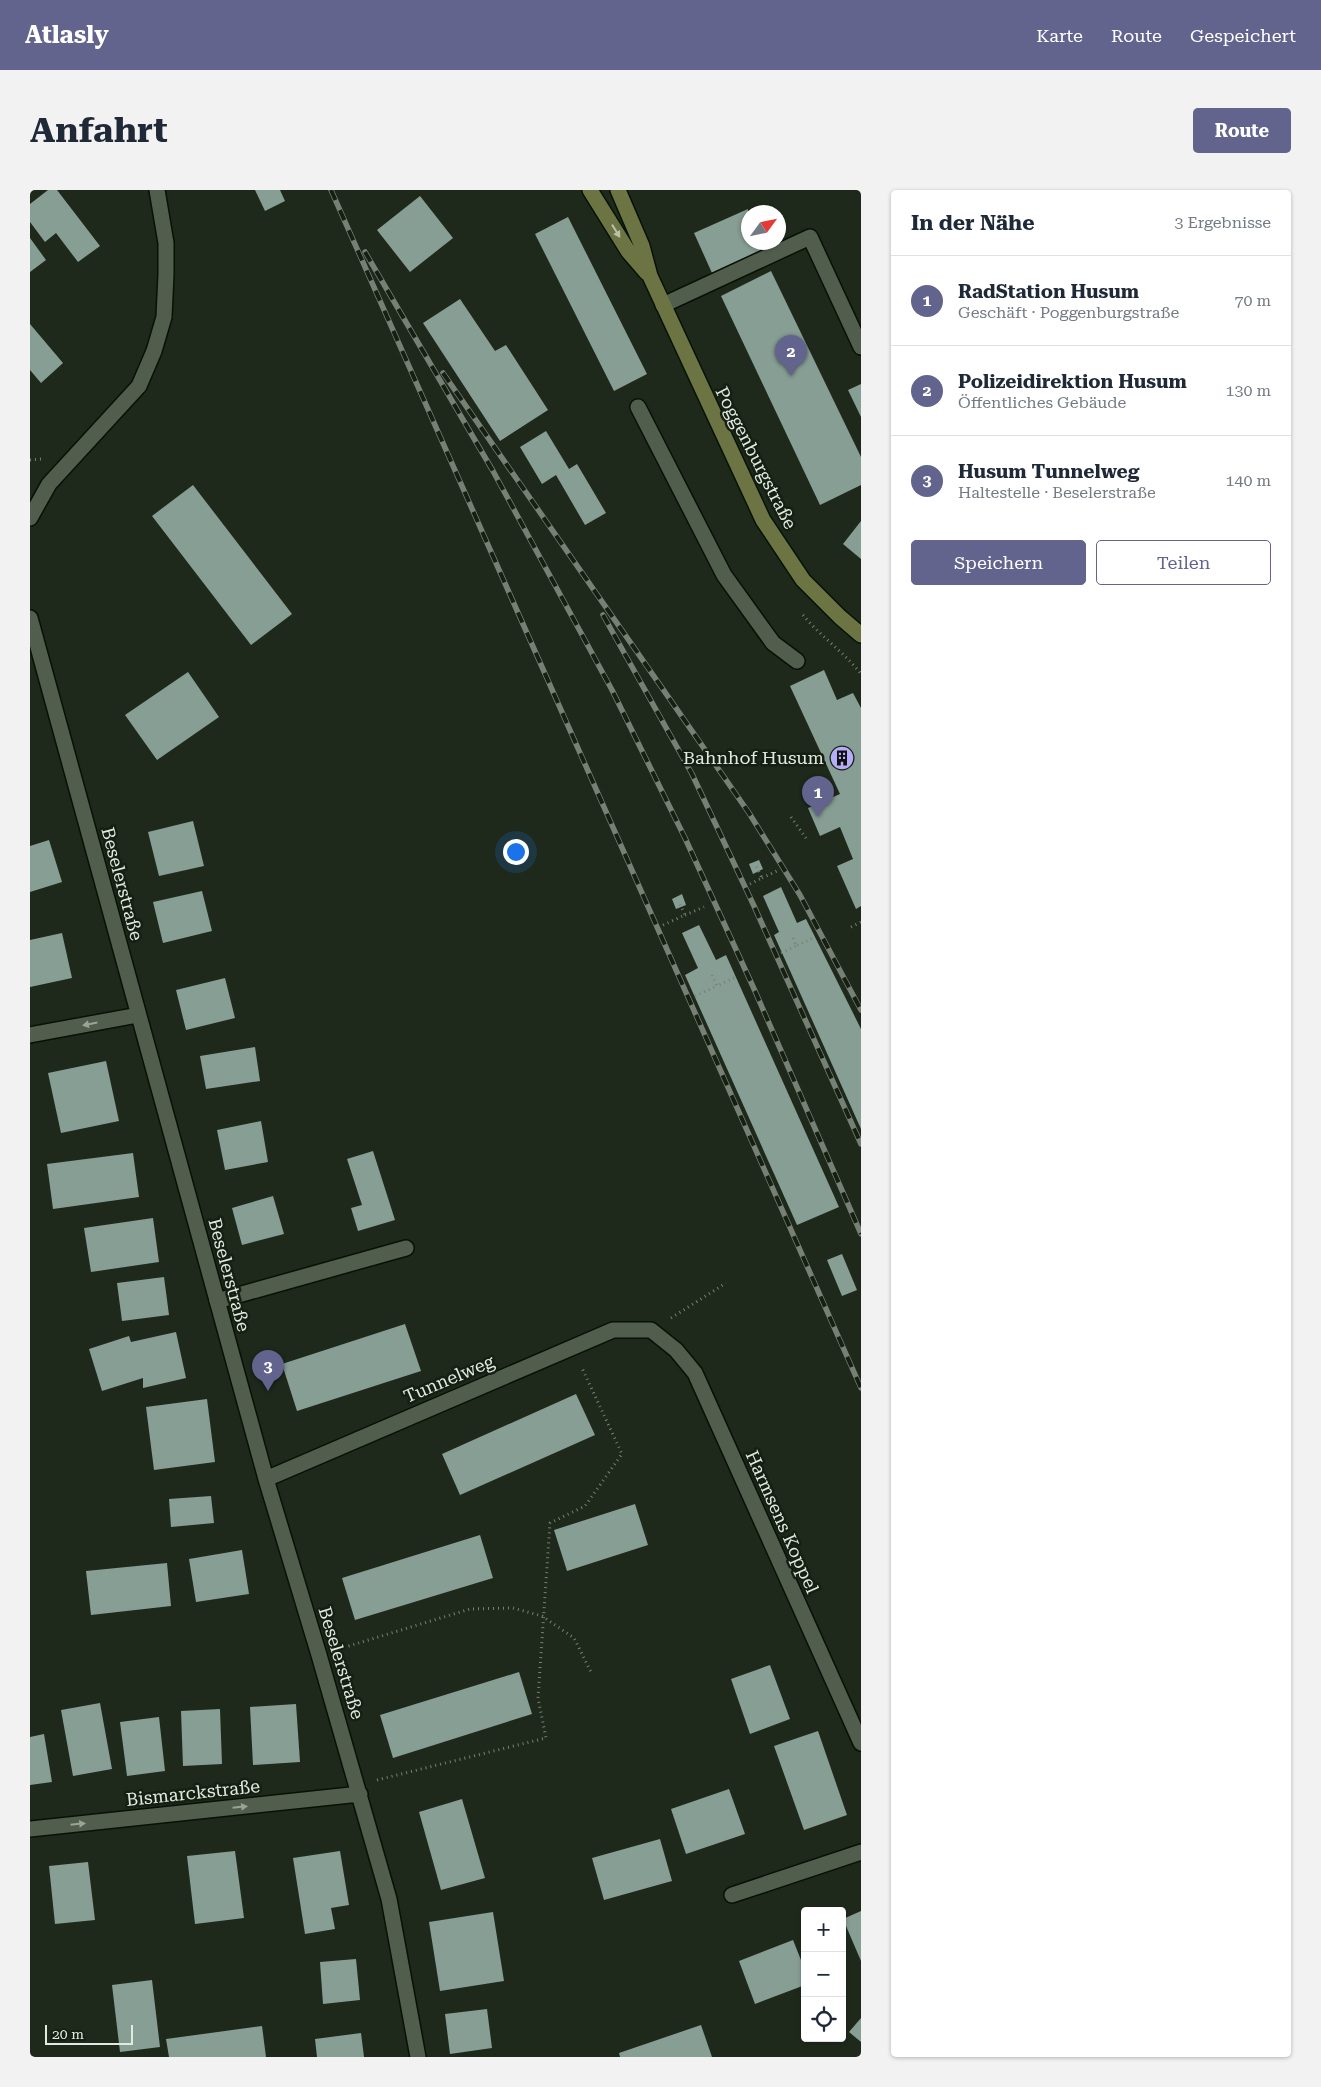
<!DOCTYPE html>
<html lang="de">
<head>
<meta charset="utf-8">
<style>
	:root { --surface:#fff; --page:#f2f2f3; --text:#1f2937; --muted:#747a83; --line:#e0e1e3; --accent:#63648e }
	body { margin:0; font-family:"Roboto Serif",serif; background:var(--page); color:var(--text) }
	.controls { position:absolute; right:15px; bottom:15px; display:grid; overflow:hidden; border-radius:5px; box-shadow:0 1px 4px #0004 }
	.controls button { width:45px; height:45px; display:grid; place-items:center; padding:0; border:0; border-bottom:1px solid var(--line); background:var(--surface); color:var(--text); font:25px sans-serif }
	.compass { position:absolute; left:711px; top:15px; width:45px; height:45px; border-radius:50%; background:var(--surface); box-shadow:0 1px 4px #0004; rotate:57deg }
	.scale { position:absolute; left:15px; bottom:12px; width:88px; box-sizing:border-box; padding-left:5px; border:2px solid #e2eae0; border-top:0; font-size:14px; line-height:18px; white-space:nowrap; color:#e2eae0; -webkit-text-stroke:4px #151f12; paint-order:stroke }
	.you { position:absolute; left:485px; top:661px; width:18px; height:18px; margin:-12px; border:4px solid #fff; border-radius:50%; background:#1a73e8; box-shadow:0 0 0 8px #1a73e833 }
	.badge { display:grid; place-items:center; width:32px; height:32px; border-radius:50%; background:var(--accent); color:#fff; font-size:16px; font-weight:700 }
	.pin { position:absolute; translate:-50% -41px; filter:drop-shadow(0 1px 2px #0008) }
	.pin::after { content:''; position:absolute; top:26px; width:18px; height:15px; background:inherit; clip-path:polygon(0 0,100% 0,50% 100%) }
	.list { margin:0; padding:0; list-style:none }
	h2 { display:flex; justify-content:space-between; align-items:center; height:65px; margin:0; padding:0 20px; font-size:21px }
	h2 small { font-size:16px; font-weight:400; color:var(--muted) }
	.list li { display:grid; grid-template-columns:32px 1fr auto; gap:15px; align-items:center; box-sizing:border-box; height:90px; padding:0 20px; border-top:1px solid var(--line) }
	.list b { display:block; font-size:19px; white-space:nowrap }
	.list p { margin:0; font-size:16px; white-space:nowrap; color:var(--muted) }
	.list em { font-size:16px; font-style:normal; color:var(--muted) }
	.actions { display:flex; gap:10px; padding:15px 20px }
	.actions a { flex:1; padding:11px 0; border:1px solid var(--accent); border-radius:5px; text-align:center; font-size:18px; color:var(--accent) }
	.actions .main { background:var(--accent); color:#fff }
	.icon { flex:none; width:28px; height:28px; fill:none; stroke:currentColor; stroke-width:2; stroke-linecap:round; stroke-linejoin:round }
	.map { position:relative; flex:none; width:831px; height:1867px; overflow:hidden; border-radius:5px }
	header { display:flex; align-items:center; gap:30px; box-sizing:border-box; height:70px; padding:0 25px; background:var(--accent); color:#fff }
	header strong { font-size:24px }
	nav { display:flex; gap:28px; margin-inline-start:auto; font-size:18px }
	.intro { display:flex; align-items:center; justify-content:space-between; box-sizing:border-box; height:120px; padding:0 30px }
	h1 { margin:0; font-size:35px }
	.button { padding:12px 22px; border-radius:5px; background:var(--accent); color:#fff; font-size:18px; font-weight:700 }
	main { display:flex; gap:30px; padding:0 30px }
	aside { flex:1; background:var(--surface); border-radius:5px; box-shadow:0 1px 4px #0004 }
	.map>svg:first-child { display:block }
	.building { fill:#879e95 }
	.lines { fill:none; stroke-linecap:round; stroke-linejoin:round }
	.lane-casing { stroke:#081105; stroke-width:18 }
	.street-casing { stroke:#081105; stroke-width:18 }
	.secondary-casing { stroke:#081105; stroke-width:18 }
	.path { stroke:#768073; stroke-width:3; stroke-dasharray:1 4; stroke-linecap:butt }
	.lane { stroke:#515d4d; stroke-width:15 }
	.street { stroke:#515d4d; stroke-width:15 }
	.secondary { stroke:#6c7443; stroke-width:15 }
	.rail-casing { stroke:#778074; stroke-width:5.5 }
	.rail { stroke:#151f12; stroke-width:4; stroke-dasharray:11; stroke-linecap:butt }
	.oneway { fill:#b9c1a9 }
	.oneway2 { fill:#9aa496 }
	.labels { text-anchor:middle; stroke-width:5; stroke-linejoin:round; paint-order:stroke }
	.street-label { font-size:18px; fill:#e2eae0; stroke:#151f12 }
	.poi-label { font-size:18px; fill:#e2eae0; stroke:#151f12; text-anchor:end }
</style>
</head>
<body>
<header>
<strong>Atlasly</strong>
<nav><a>Karte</a><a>Route</a><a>Gespeichert</a></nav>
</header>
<div class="intro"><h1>Anfahrt</h1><a class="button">Route</a></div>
<main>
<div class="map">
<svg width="831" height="1867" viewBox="0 0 831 1867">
	<rect width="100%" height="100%" fill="#1e291b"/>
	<path class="building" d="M 18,0 L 27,0 L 70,56 L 48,72 L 26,43 L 15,52 L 0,32 L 0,14 Z
		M 225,0 L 250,0 L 255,11 L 235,21 Z
		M 390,6 L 423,48 L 380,82 L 347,40 Z
		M 718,19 L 718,52 L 733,52 L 736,59 L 682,83 L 664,43 Z
		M 538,27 L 617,184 L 584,201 L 505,44 Z
		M 0,48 L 16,70 L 0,82 Z
		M 741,81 L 831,267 L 831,295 L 790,315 L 691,106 Z
		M 430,109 L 465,161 L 476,155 L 518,220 L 470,251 L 393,133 Z
		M 0,134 L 33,173 L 11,193 L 0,180 Z
		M 831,194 L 831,227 L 818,200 Z
		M 516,241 L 539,279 L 547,274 L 576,323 L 555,335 L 526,285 L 512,294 L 490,257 Z
		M 163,295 L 262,424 L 221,455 L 122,326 Z
		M 831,331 L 831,369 L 813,354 Z
		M 794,480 L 807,510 L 823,503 L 831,518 L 831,716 L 826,719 L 807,676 L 823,669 L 810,637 L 790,646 L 778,618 L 810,604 L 760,496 Z
		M 158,482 L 189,527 L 127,570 L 95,525 Z
		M 163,631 L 174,676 L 129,686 L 118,642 Z
		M 19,650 L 32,692 L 0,702 L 0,656 Z
		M 729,670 L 733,679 L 723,684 L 719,674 Z
		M 751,697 L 767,733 L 776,729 L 831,839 L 831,939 L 744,745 L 749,742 L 733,706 Z
		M 172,701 L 182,741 L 133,753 L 123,712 Z
		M 652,704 L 656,715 L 646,719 L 642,709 Z
		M 669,735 L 686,770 L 696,765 L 809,1017 L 767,1035 L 655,785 L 668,778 L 652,743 Z
		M 32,743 L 42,788 L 0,797 L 0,750 Z
		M 195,788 L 205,828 L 156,840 L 146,800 Z
		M 225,857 L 230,891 L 176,899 L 170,866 Z
		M 76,871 L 89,931 L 31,943 L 18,883 Z
		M 231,931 L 238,972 L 195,980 L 187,940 Z
		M 343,961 L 365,1030 L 328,1041 L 321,1018 L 332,1015 L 317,969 Z
		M 103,963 L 109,1007 L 23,1019 L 17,974 Z
		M 243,1006 L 254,1044 L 212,1055 L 202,1018 Z
		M 123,1028 L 129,1072 L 61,1082 L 54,1038 Z
		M 812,1064 L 827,1100 L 812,1106 L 797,1070 Z
		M 134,1087 L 139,1125 L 92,1131 L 87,1093 Z
		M 375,1134 L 391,1181 L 267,1221 L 252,1174 Z
		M 146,1142 L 156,1188 L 113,1198 L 113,1188 L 72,1201 L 59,1159 L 99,1146 L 101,1152 Z
		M 546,1204 L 565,1245 L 430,1305 L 412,1264 Z
		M 177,1209 L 185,1272 L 124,1280 L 116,1217 Z
		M 181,1306 L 184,1333 L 141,1337 L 139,1309 Z
		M 605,1314 L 618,1355 L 537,1381 L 524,1340 Z
		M 450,1345 L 463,1388 L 325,1430 L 312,1388 Z
		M 212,1360 L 219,1404 L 166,1412 L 159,1369 Z
		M 137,1373 L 141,1416 L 61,1425 L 56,1381 Z
		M 740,1475 L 760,1529 L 720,1544 L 701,1489 Z
		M 489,1482 L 502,1524 L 363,1568 L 350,1525 Z
		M 70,1513 L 82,1579 L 43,1586 L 31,1520 Z
		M 266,1514 L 270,1572 L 223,1575 L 220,1517 Z
		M 190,1519 L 192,1574 L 153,1576 L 151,1521 Z
		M 129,1527 L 135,1581 L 97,1586 L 90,1532 Z
		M 788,1541 L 817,1625 L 774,1640 L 744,1556 Z
		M 14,1544 L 22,1592 L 0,1595 L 0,1547 Z
		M 699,1599 L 715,1644 L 656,1664 L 641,1619 Z
		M 432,1609 L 455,1688 L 411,1700 L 389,1622 Z
		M 630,1649 L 642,1691 L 574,1710 L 562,1668 Z
		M 205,1661 L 214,1728 L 165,1734 L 157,1666 Z
		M 310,1661 L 319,1715 L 301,1718 L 305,1739 L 275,1744 L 263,1668 Z
		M 58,1672 L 65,1730 L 25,1734 L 19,1676 Z
		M 831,1721 L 831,1771 L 813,1729 Z
		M 463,1722 L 474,1791 L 410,1801 L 399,1732 Z
		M 763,1750 L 775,1780 L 775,1795 L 725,1814 L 709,1771 Z
		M 326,1769 L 330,1810 L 293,1814 L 290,1772 Z
		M 122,1790 L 130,1857 L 90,1862 L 82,1795 Z
		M 457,1819 L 462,1858 L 420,1864 L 415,1824 Z
		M 831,1828 L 831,1852 L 819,1842 Z
		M 671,1835 L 682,1867 L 590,1867 L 589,1863 Z
		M 232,1836 L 236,1867 L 139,1867 L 136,1849 Z
		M 331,1843 L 334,1867 L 287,1867 L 285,1849 Z"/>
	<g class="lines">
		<g class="lane-casing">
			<path id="lane" d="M 633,115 L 780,47 L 831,157
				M 608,217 L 694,385 L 743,453 L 767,471
				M 187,1111 L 376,1058"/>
		</g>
		<g class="street-casing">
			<path id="street" d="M 0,328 L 19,294 L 109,196 L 124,161 L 134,127 L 136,84 L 136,53 L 127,0
				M 0,428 L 236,1289 L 289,1465 L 359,1709 L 388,1867
				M 0,845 L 108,825
				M 236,1289 L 576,1143 L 583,1140 L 621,1140 L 646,1160 L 665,1183 L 831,1553
				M 0,1639 L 330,1604
				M 702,1705 L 831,1662"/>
		</g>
		<g class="secondary-casing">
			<path id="secondary" d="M 560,0 L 598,61 L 617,83
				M 588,0 L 612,56 L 620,86 L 733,330 L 773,390 L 810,427 L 831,445"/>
		</g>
		<path class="path" d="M 0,270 L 11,269
			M 773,425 C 790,446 814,462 831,484
			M 761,627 L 778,651
			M 732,688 L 747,681
			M 720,694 L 732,688 L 726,676
			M 655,725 L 674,717
			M 633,735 L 655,725 L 649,712
			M 821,737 L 831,732
			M 763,748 L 766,756 L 785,747
			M 751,763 L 766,756
			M 682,785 L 687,796 L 706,787
			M 665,806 L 687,796
			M 641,1128 L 696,1093
			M 309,1459 L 440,1419 L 483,1418 L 512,1426 L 544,1448 L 562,1484
			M 347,1590 L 516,1548 L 508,1508 L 520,1333 L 555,1316 L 592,1264 L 552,1178"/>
		<use href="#lane" class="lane"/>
		<use href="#street" class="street"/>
		<use href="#secondary" class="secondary"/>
		<g class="rail-casing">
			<path id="rail" d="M 301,0 L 831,1198
				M 335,62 L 463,281 L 582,500 L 655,648 L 725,801 L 831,1044
				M 413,183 L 719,623 L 770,705 L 831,820
				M 573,425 L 662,584 L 724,716 L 831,954"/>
		</g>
		<use href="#rail" class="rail"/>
	</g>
	<defs><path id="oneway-solid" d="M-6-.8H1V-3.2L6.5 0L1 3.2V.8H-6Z" transform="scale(1.25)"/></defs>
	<use class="oneway" href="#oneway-solid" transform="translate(586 41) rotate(58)"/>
	<g class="oneway2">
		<use href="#oneway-solid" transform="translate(60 834) rotate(169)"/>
		<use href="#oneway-solid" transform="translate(210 1617) rotate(-6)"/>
		<use href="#oneway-solid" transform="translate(48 1634) rotate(-6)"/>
	</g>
	<defs>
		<g id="building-disc" transform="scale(1.25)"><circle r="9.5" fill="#b6acf8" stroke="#151f12"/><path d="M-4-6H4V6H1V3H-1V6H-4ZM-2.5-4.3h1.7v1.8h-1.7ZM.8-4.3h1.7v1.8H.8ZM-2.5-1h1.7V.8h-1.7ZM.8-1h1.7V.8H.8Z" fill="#111"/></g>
	</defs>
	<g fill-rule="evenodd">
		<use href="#building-disc" x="812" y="568"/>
	</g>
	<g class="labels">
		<g class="street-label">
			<text transform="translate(726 268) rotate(63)" y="6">Poggenburgstraße</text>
			<text transform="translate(92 694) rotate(75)" y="6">Beselerstraße</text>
			<text transform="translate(199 1085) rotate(75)" y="6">Beselerstraße</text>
			<text transform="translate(419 1189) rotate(-23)" y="6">Tunnelweg</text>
			<text transform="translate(752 1332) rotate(66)" y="6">Harmsens Koppel</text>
			<text transform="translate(311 1473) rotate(73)" y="6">Beselerstraße</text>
			<text transform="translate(163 1603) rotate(-6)" y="6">Bismarckstraße</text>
		</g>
		<g class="poi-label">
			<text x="794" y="574">Bahnhof Husum</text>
		</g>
	</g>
</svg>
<div class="controls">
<button>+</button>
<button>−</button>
<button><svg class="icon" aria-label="locate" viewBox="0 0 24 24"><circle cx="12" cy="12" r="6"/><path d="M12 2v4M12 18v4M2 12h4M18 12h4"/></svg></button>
</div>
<svg class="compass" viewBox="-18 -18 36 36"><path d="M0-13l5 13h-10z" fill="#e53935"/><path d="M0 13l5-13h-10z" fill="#747a83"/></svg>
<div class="scale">20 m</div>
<div class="you"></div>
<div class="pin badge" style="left:788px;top:627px">1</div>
<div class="pin badge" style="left:761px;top:186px">2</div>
<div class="pin badge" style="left:238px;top:1201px">3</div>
</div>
<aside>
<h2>In der Nähe<small>3 Ergebnisse</small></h2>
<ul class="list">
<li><span class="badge">1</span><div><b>RadStation Husum</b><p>Geschäft · Poggenburgstraße</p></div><em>70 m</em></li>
<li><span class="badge">2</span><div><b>Polizeidirektion Husum</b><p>Öffentliches Gebäude</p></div><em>130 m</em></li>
<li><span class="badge">3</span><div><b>Husum Tunnelweg</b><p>Haltestelle · Beselerstraße</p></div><em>140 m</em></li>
</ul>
<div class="actions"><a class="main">Speichern</a><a>Teilen</a></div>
</aside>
</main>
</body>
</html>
